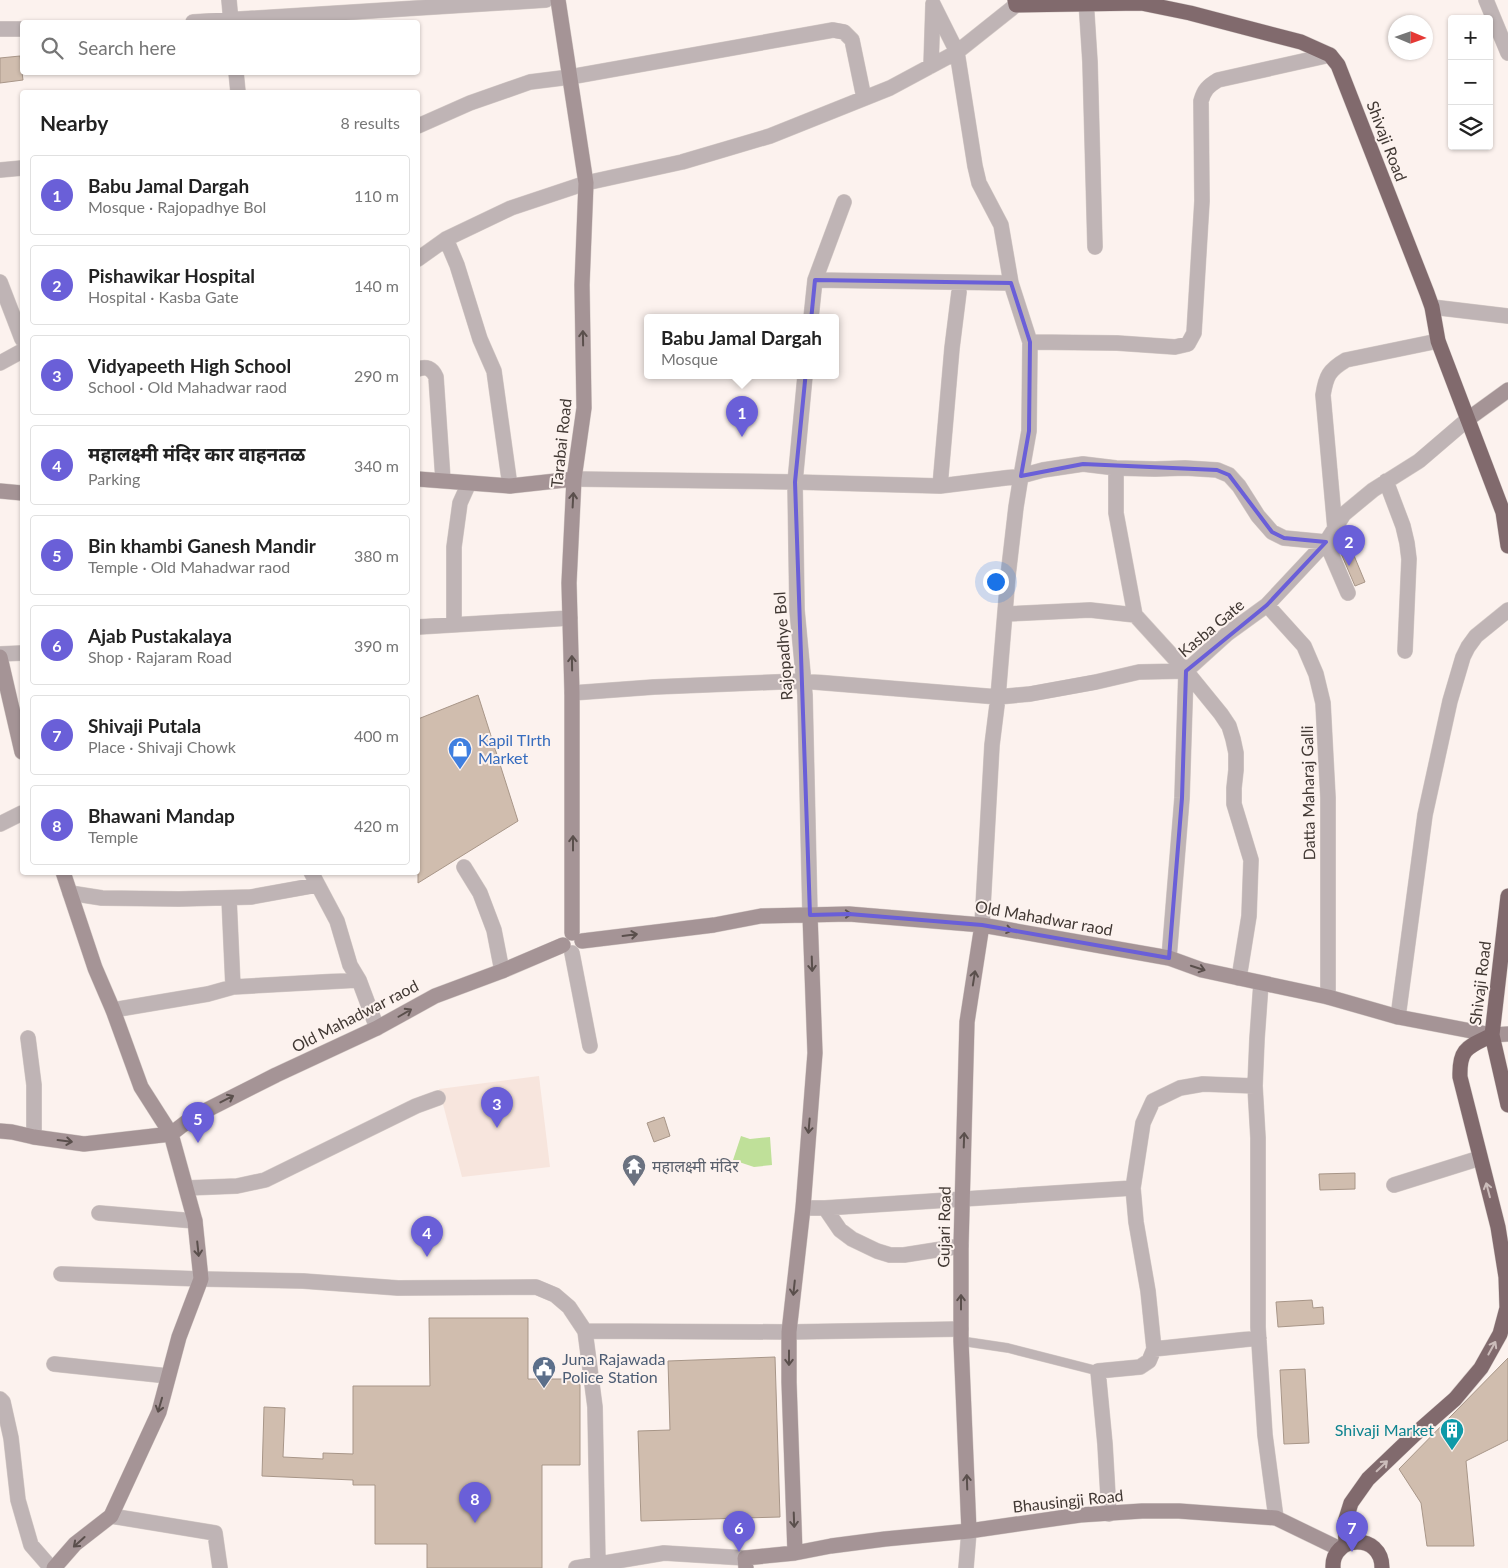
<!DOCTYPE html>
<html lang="en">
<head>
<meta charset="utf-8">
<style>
	:root { --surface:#fff; --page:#f2f2f2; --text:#222; --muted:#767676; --line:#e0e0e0; --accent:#6a5fd8 }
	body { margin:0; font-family:Lato,"Noto Sans Devanagari",sans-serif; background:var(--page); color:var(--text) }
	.controls { position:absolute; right:15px; top:15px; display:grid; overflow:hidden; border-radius:5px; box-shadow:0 1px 4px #0004 }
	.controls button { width:45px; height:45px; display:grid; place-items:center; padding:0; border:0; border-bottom:1px solid var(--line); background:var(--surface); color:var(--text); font:25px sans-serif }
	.compass { position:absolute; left:1388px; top:15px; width:45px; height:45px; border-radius:50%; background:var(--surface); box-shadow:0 1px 4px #0004; rotate:92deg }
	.you { position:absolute; left:995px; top:581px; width:18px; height:18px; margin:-12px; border:4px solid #fff; border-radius:50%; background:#1a73e8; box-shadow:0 0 0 8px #1a73e833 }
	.badge { display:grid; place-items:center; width:32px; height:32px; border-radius:50%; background:var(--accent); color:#fff; font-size:16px; font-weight:700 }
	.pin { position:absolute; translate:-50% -41px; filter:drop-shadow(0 1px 2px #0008) }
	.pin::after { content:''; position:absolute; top:26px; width:18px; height:15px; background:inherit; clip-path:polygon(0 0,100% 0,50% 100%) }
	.popup { position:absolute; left:644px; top:314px; width:195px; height:65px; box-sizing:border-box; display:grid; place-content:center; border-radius:5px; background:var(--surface); filter:drop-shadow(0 1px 4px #0005); font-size:16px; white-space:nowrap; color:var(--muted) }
	.popup b { font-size:19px; color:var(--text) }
	.popup::after { content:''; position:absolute; left:50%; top:100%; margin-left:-10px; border:10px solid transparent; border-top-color:var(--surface) }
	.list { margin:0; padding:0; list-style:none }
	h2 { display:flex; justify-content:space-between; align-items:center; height:65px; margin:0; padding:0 20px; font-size:21px }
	h2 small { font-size:16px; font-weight:400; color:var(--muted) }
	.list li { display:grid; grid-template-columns:32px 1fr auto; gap:15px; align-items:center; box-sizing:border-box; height:80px; margin:0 10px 10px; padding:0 10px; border:1px solid var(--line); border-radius:5px }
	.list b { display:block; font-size:19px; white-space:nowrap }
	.list p { margin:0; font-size:16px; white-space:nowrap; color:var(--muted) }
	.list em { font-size:16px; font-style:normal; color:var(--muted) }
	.icon { flex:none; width:28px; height:28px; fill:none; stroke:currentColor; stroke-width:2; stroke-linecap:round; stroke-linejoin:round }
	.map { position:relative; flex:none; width:1508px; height:1568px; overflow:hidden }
	.search { position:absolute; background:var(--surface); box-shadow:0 1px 4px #0004; left:20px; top:20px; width:400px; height:55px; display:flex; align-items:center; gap:12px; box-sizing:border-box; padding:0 18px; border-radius:5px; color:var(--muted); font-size:19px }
	.panel { position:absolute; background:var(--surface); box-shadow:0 1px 4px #0004; left:20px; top:90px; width:400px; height:785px; border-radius:5px }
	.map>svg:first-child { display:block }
	.built { fill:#f7e5dd }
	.green { fill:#bfe099 }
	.building { fill:#d0bdae; stroke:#a89688 }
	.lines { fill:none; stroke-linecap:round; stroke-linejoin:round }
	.lane-casing { stroke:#d7cdc9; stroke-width:10 }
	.street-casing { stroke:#d7cdc9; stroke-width:16 }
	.secondary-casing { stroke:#d7cdc9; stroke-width:16 }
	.highway-casing { stroke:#d7cdc9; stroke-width:16 }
	.lane { stroke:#bfb4b5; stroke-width:9 }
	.street { stroke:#bfb4b5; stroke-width:15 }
	.secondary { stroke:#a59496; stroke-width:15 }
	.highway { stroke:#816a6d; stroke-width:15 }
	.oneway { stroke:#5a4f4c }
	.oneway2 { stroke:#cbbcba }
	.marked { fill:none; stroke:#6a5fd8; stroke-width:4; stroke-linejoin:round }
	.labels { text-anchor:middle; stroke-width:4; stroke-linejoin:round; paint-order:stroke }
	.street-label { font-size:16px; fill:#413833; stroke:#fcf2ee }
	.shop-label { font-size:16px; fill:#366cbe; stroke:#fcf2ee; text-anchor:start }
	.worship-label { font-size:16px; fill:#5b616d; stroke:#fcf2ee; text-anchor:start }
	.service-label { font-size:16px; fill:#4e5e75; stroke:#fcf2ee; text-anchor:start }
	.culture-label { font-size:16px; fill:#0d838f; stroke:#fcf2ee; text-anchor:end }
</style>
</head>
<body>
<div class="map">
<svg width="1508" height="1568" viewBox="0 0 1508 1568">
	<rect width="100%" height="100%" fill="#fcf2ee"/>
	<path class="built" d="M 539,1076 L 550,1167 L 462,1177 L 439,1089 Z"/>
	<path class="green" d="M 741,1136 L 750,1139 L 770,1137 L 772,1165 L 754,1167 L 733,1160 Z"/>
	<path class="building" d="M 20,56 L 23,80 L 0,83 L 0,58 Z
		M 1350,546 L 1365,582 L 1355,586 L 1340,551 Z
		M 478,695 L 518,821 L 418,883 L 418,719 Z
		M 664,1117 L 670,1136 L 654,1142 L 647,1123 Z
		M 1355,1173 L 1355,1189 L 1320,1190 L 1319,1174 Z
		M 1312,1300 L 1313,1308 L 1323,1307 L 1324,1324 L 1278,1327 L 1276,1302 Z
		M 429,1318 L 528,1318 L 528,1379 L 580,1379 L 580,1465 L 542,1465 L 542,1568 L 427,1568 L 427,1544 L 375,1544 L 375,1485 L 353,1485 L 353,1480 L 262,1476 L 264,1407 L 285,1408 L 283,1457 L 323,1459 L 323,1453 L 353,1454 L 353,1386 L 430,1386 Z
		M 775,1357 L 780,1517 L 641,1521 L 638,1431 L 670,1430 L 668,1361 Z
		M 1508,1358 L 1508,1440 L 1466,1461 L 1474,1546 L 1427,1546 L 1421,1503 L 1399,1469 Z
		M 1305,1369 L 1309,1443 L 1284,1444 L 1280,1370 Z"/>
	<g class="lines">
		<g class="lane-casing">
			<path id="lane" d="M 961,1341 L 1008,1348 L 1098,1371"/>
		</g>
		<g class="street-casing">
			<path id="street" d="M 229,0 L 231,22
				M 1086,0 L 1090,62 L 1095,247
				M 1486,0 L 1508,53
				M 933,4 L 957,52 L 975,166 L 979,183 L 1001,225 L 1011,283 L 1030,342 L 1029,431 L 1021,476 L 1043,470 L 1083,464 L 1116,468 L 1155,469 L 1185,468 L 1217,470 L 1229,475 L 1239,486 L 1258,516 L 1272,532 L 1284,538 L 1326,542 L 1348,593
				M 193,22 L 546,0
				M 0,29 L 22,29
				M 931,66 L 933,5
				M 236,72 L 238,92
				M 418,126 L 470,103 L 530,82 L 570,77 L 833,30 L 844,32 L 852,40 L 864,98
				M 0,170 L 22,168
				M 446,239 L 457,265 L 480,339 L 494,371 L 510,486
				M 418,259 L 446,239 L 511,208 L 586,183 L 682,162 L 770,136 L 890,88 L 957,52 L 1016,5
				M 815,280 L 1011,283
				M 0,282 L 22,339
				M 1432,307 L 1508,316
				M 811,318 L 815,280 L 844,202
				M 1030,342 L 1117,343 L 1175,347 L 1188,344 L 1194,333 L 1202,201 L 1201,101 C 1204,90 1208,86 1218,80 L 1330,55
				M 0,363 L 22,351
				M 418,369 C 426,366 432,368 436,377 L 443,480
				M 805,376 L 795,482 L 797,610 L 805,695 L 810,915
				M 1116,468 L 1116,513 L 1135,615 L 1186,671 L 1221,714 L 1229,726 L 1233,739 L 1236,753 L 1236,770 L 1234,788 L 1234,804 L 1251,860 L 1249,916 L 1239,978
				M 574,479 L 795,482 L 940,486 L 1021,476 L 1016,507 L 1008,576 L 998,697 L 992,745 L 982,925
				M 1386,481 L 1403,526 L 1407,543 L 1409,559 L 1405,651
				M 940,486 L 952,348 L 959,292
				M 1335,529 L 1323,395 C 1326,376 1329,370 1346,360 L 1438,341
				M 1267,605 L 1304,646 L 1316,674 L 1323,703 L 1328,798 L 1328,997
				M 1005,614 L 1090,610 L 1135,615
				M 454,625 L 454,547 L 460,503 L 469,483
				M 418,627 L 570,618
				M 0,654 L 22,653
				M 572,693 L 654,687 L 802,681 L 998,697 L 1030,694 L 1096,682 L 1139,672 L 1186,671
				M 0,824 L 22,813
				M 464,867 L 480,893 L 494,930 L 502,971
				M 311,872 L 337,921 L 350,965 L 359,980 L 377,1028
				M 70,893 L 102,898 L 179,899 L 251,897 L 317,885
				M 572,953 L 590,1046
				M 1169,958 L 1182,798 L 1186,671 L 1227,634 L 1267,605 L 1326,542 L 1344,514 L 1373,490 L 1419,461 L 1468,419
				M 1261,983 L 1257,1039 L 1255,1086 L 1258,1138 L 1258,1327 L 1265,1435 L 1276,1518
				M 233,987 L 359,980
				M 113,1010 L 208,994 L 233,987 L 229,898
				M 1398,1017 L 1425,815 L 1450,701 L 1463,657 L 1468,647 L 1476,636 L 1508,610
				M 28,1038 L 34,1085 L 34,1137
				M 1394,1185 L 1480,1158
				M 187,1188 L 237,1186 L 265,1180 L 416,1106 L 438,1098
				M 803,1208 L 825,1208 L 1133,1188
				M 825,1208 L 840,1230 L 852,1239 L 877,1251 L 890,1255 L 904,1255 L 961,1246
				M 99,1213 L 195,1221
				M 61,1274 L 201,1279 L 303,1281 L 398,1288 L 536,1287 L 555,1295 L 569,1307 L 585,1331 L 595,1407 L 598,1564
				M 585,1331 L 789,1332 L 961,1329
				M 1154,1349 L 1259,1338
				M 54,1364 L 168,1376
				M 0,1399 L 3,1402 L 11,1438 L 18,1500 L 31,1545 L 51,1568
				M 1109,1514 L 1105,1444 L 1098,1371 L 1140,1367 L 1149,1361 L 1154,1349 L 1148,1291 L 1136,1222 L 1133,1188 L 1143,1123 L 1153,1101 L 1180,1088 L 1203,1084 L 1255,1086
				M 111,1516 L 215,1533 L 220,1568
				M 576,1568 L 664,1553 L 745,1558
				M 966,1568 L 969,1531"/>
		</g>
		<g class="secondary-casing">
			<path id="secondary" d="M 558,0 L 586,183 L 582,285 L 584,408 L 574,479 L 569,583 L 572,693 L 572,933
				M 1468,419 L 1508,390
				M 418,479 L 510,486 L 574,479
				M 0,491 L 22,493
				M 0,657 L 22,752
				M 582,941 L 714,925 L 761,916 L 849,914 L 982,925 L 1169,958 L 1202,970 L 1328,997 L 1398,1017 L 1492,1035 L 1508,1034
				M 0,1131 L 12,1132 L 34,1137 L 84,1144 L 171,1134
				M 171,1134 L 193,1117 L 276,1075 L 377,1028 L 435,996 L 502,971 L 563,945
				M 969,1531 L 961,1341 L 961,1246 L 967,1022 L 982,925
				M 795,1553 L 789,1382 L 789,1332 L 803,1208 L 815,1053 L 810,915
				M 54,1568 L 75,1544 L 111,1516 L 159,1412 L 179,1337 L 201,1279 L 195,1221 L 171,1134 L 141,1087 L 113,1010 L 95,968 L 63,872
				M 746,1568 L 745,1558 L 795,1553 L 831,1546 L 885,1539 L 969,1531 L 1080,1515 L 1142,1511 L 1179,1511 L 1276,1518 L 1340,1549"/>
		</g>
		<g class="highway-casing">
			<path id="highway" d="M 1015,0 L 1016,5 L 1141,3 L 1190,13 L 1301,42 L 1330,55 L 1338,65 L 1427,293 L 1432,307 L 1438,341 L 1503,512 L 1508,546
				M 1508,896 L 1492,1035 L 1508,1105
				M 1346,1544 L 1345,1522 L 1351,1503 L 1368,1479 L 1414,1435 L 1455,1399 L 1481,1368 L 1500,1334 L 1507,1308 L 1506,1277 L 1498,1227 L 1460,1077 C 1459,1048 1468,1047 1492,1035
				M 1333,1568 C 1331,1535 1382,1532 1382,1568"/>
		</g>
		<use href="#lane" class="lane"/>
		<use href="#street" class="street"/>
		<use href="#secondary" class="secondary"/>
		<use href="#highway" class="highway"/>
	</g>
	<defs><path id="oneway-shaft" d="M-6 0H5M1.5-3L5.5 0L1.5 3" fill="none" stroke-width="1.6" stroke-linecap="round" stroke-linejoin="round" transform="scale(1.25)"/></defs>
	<g class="oneway">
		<use href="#oneway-shaft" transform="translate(583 338) rotate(-91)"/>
		<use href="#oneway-shaft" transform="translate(573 500) rotate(-87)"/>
		<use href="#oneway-shaft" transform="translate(572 663) rotate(-91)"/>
		<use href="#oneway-shaft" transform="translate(573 843) rotate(-90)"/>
		<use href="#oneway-shaft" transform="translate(844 914) rotate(-1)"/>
		<use href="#oneway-shaft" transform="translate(1005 929) rotate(11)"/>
		<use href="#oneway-shaft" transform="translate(630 935) rotate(-7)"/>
		<use href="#oneway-shaft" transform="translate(812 964) rotate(88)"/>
		<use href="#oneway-shaft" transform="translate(1198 968) rotate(18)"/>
		<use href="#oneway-shaft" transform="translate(974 978) rotate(-81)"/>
		<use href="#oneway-shaft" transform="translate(405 1013) rotate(-30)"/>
		<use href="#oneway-shaft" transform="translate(227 1099) rotate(-27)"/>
		<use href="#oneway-shaft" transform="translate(809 1126) rotate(95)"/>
		<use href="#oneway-shaft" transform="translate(964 1140) rotate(-88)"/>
		<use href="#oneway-shaft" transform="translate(65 1141) rotate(7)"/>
		<use href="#oneway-shaft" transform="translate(198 1249) rotate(84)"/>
		<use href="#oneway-shaft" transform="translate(794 1288) rotate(96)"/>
		<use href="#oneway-shaft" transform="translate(961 1302) rotate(-90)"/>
		<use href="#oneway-shaft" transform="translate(789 1358) rotate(90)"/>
		<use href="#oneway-shaft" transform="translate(160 1405) rotate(106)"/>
		<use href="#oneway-shaft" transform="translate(967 1482) rotate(-92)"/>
		<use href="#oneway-shaft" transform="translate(794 1520) rotate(88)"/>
		<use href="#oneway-shaft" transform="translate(79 1542) rotate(138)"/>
	</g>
	<g class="oneway2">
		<use href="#oneway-shaft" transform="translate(1488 1190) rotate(-105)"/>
		<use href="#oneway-shaft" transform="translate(1492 1348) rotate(-61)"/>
		<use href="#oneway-shaft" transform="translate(1382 1466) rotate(-44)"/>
	</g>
	<path class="marked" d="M 815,280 L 1011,283 L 1030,342 L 1029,431 L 1021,476 L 1083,464 L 1217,470 L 1229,475 L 1272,532 L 1284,538 L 1326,542 L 1267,605 L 1186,671 L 1182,798 L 1169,958 L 982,925 L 849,914 L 810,915 L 795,482 Z"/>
	<defs>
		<g id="shop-pin" transform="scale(1.25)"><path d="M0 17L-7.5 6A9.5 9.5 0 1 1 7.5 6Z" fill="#3f7fe0" stroke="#fcf2ee"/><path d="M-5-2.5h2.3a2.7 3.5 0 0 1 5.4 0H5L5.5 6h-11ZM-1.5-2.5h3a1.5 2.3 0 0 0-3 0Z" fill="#fff"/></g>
		<g id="temple-pin" transform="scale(1.25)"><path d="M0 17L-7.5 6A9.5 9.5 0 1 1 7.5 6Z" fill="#6b7280" stroke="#fcf2ee"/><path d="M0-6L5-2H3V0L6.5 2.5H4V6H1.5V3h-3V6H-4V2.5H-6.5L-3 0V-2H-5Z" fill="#fff"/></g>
		<g id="civic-pin" transform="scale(1.25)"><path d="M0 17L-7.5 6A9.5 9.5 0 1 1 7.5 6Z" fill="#5c6f8a" stroke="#fcf2ee"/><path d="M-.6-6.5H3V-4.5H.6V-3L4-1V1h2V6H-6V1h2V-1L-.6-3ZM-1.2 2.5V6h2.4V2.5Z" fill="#fff"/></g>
		<g id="building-pin" transform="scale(1.25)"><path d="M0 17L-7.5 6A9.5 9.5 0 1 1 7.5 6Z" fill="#0f9aa8" stroke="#fcf2ee"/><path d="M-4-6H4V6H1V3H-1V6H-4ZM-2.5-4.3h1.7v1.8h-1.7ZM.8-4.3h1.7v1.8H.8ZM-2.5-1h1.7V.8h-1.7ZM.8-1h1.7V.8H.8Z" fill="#fff"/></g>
	</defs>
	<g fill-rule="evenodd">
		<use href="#shop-pin" x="460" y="749"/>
		<use href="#temple-pin" x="634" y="1166"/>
		<use href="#civic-pin" x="544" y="1368"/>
		<use href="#building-pin" x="1452" y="1430"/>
	</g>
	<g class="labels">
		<g class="street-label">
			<text transform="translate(1387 141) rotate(69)" y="6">Shivaji Road</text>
			<text transform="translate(561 443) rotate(-84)" y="6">Tarabai Road</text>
			<text transform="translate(1211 628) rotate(-40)" y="6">Kasba Gate</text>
			<text transform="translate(783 646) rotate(-94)" y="6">Rajopadhye Bol</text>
			<text transform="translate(1308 793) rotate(-91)" y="6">Datta Maharaj Galli</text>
			<text transform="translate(1044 918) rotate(10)" y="6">Old Mahadwar raod</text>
			<text transform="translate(1480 983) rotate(-83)" y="6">Shivaji Road</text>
			<text transform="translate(355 1016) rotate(-27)" y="6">Old Mahadwar raod</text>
			<text transform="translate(944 1227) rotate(-89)" y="6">Gujari Road</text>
			<text transform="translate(1068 1501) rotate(-6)" y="6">Bhausingji Road</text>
		</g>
		<g class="shop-label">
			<text x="478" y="746">Kapil TIrth<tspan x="478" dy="18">Market</tspan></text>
		</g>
		<g class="worship-label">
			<text x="652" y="1172">महालक्ष्मी मंदिर</text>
		</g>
		<g class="service-label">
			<text x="562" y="1365">Juna Rajawada<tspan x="562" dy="18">Police Station</tspan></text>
		</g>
		<g class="culture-label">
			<text x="1434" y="1436">Shivaji Market</text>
		</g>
	</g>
</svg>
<div class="controls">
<button>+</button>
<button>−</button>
<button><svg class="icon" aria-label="layers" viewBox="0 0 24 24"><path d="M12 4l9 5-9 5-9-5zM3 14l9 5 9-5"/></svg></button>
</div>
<svg class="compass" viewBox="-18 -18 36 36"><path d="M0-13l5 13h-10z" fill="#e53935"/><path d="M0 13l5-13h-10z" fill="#767676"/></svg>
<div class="you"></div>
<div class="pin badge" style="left:742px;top:437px">1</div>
<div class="popup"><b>Babu Jamal Dargah</b>Mosque</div>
<div class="pin badge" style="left:1349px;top:566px">2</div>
<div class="pin badge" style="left:497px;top:1128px">3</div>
<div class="pin badge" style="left:427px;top:1257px">4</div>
<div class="pin badge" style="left:198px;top:1143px">5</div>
<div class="pin badge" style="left:739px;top:1552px">6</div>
<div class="pin badge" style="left:1352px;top:1552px">7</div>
<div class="pin badge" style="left:475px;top:1523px">8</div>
<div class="search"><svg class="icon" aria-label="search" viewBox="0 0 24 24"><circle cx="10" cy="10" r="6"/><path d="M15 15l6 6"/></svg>Search here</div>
<section class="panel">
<h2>Nearby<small>8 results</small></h2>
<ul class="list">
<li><span class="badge">1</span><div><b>Babu Jamal Dargah</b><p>Mosque · Rajopadhye Bol</p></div><em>110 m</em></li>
<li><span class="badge">2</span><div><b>Pishawikar Hospital</b><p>Hospital · Kasba Gate</p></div><em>140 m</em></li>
<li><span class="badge">3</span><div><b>Vidyapeeth High School</b><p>School · Old Mahadwar raod</p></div><em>290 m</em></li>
<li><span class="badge">4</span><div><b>महालक्ष्मी मंदिर कार वाहनतळ</b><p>Parking</p></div><em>340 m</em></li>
<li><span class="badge">5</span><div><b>Bin khambi Ganesh Mandir</b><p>Temple · Old Mahadwar raod</p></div><em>380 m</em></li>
<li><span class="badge">6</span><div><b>Ajab Pustakalaya</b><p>Shop · Rajaram Road</p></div><em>390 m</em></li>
<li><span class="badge">7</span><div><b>Shivaji Putala</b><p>Place · Shivaji Chowk</p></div><em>400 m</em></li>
<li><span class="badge">8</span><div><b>Bhawani Mandap</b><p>Temple</p></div><em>420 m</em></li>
</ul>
</section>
</div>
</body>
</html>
